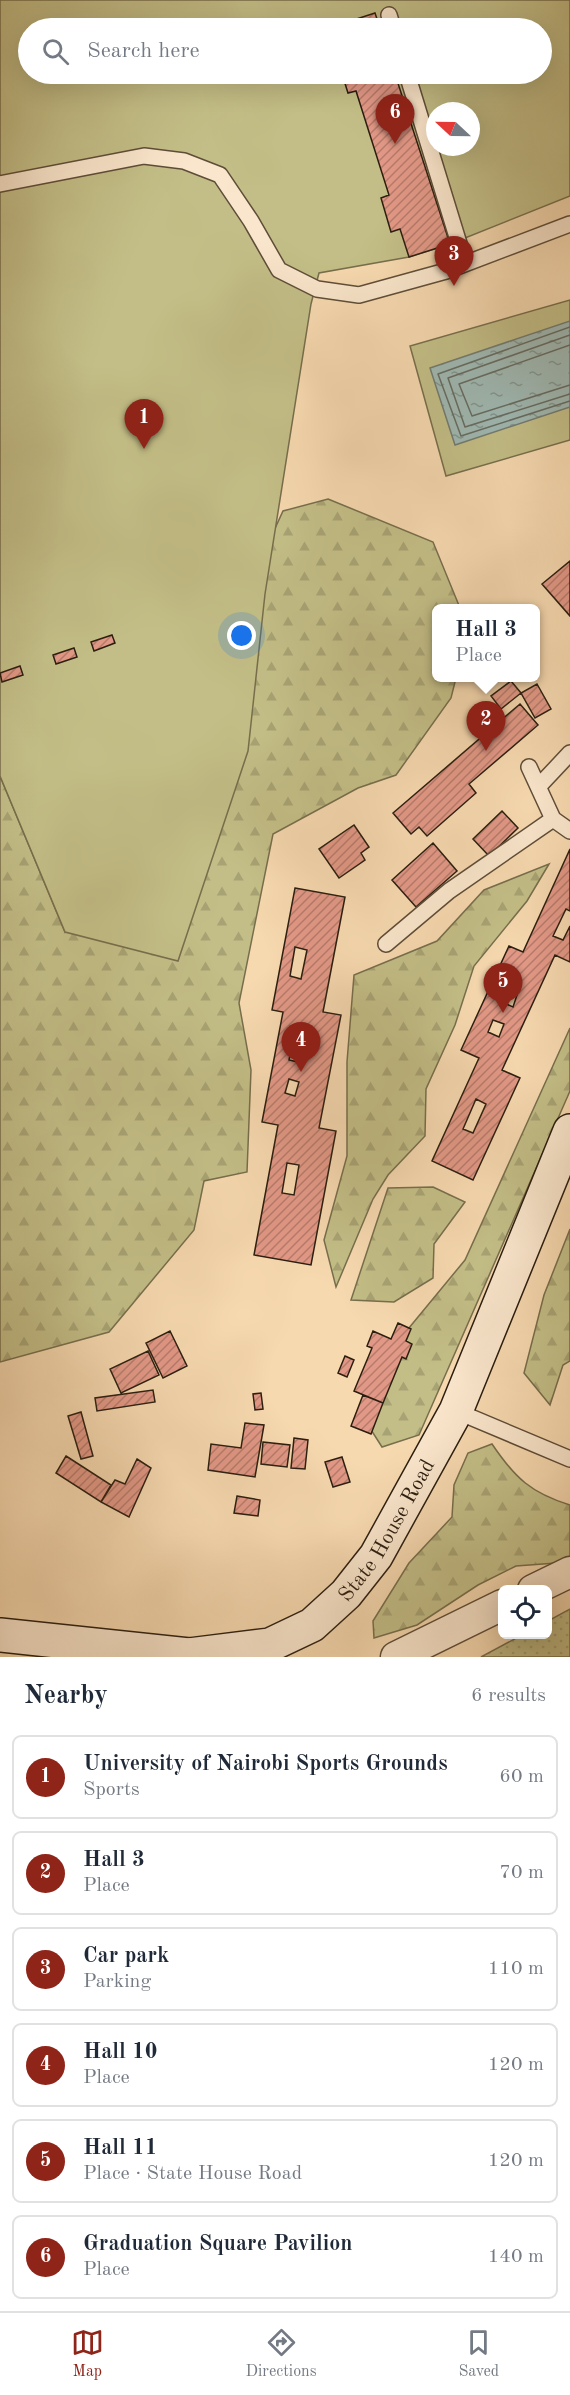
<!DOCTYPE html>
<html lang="en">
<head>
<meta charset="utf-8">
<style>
	:root { --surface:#fff; --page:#f6f6f7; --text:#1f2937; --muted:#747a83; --line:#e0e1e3; --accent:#8f2418 }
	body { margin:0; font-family:"Old Standard TT",serif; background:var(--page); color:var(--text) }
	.controls { position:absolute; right:18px; bottom:18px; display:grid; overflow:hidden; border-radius:9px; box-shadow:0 6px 24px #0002 }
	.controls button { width:54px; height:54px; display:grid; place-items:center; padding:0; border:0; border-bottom:2px solid var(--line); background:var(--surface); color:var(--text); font:30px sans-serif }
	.compass { position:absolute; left:426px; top:102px; width:54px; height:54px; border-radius:50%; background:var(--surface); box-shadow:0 6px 24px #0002; rotate:292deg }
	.you { position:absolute; left:242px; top:636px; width:21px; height:21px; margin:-15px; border:4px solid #fff; border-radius:50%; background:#1a73e8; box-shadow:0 0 0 9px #1a73e833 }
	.badge { display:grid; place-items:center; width:39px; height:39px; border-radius:50%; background:var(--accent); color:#fff; font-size:20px; font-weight:700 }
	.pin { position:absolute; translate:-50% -50px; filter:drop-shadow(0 2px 3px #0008) }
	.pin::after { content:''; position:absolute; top:32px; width:21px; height:18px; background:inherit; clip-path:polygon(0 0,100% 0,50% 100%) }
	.popup { position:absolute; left:432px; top:604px; width:108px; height:78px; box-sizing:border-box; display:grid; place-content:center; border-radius:9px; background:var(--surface); filter:drop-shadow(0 2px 4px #0005); font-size:20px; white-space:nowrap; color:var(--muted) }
	.popup b { font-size:22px; color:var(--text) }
	.popup::after { content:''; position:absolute; left:50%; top:100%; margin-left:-12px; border:12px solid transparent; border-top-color:var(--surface) }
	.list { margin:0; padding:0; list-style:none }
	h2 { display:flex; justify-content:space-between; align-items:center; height:78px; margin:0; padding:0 24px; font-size:26px }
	h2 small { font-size:20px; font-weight:400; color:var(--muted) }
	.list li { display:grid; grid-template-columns:39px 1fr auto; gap:18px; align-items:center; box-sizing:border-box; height:84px; margin:0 12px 12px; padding:0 12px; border:2px solid var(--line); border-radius:9px }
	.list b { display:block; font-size:22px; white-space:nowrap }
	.list p { margin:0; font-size:20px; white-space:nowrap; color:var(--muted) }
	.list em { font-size:20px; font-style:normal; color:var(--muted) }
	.icon { flex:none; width:33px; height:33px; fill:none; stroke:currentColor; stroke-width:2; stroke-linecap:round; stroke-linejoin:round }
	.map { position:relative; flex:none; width:570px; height:1657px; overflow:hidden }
	.search { position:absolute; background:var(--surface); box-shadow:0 6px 24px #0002; left:18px; right:18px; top:18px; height:66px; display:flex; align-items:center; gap:15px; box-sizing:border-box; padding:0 21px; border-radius:33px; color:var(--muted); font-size:22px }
	.sheet { height:654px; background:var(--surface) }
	nav { display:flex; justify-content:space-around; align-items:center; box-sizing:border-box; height:84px; border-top:2px solid var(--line); background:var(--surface); font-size:16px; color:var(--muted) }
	nav a { display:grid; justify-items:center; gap:3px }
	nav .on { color:var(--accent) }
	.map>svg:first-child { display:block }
	.grass { fill:url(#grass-dots); stroke:#776e4c; stroke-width:1.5 }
	.forest { fill:url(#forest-firs); stroke:#776e4c; stroke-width:1.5 }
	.park { fill:#c3be87; stroke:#776e4c; stroke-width:1.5; fill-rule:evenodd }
	.water { fill:url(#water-ripples); stroke:#717b72; stroke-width:1.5 }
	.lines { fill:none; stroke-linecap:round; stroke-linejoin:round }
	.shore { stroke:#656c62; stroke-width:1.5 }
	.building { fill:url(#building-hatch); stroke:#2b1e10; stroke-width:1.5; fill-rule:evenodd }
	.lane-casing { stroke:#5e4d38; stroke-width:18 }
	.street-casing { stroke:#5e4d38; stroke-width:33 }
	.secondary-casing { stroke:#2b1e10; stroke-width:36 }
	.lane { stroke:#fae6cc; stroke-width:15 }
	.street { stroke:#fae6cc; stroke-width:30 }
	.secondary { stroke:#fae6cc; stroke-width:33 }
	.labels { text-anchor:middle; stroke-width:5; stroke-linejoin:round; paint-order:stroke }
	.street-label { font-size:21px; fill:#2b1e10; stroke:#fae6cc }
</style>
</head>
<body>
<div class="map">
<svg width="570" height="1657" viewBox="0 0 570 1657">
	<defs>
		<pattern id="grass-dots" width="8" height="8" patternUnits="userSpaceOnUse" patternTransform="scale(1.5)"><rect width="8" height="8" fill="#c3be87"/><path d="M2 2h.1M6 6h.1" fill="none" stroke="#a8a374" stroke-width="1.8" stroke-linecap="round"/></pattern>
		<pattern id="forest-firs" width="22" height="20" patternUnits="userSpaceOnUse" patternTransform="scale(1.5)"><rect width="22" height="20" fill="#c3be87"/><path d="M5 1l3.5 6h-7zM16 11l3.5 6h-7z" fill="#a8a374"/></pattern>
		<pattern id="water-ripples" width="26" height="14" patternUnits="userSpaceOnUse" patternTransform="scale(1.5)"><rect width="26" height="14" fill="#9fb9b4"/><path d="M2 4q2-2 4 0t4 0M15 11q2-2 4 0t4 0" fill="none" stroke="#829691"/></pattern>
		<pattern id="building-hatch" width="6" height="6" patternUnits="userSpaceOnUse" patternTransform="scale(1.5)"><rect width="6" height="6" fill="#e29886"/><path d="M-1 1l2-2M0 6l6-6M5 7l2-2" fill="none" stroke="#b77b6c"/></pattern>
	</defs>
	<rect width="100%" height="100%" fill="#f7d9b0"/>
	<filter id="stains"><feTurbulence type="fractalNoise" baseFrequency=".00333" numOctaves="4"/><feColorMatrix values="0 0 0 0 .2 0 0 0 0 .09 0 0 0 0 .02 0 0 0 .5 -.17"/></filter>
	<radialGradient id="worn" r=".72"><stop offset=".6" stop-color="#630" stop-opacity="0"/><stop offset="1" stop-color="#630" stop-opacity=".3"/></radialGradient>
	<path class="grass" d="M 570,1609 L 570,1657 L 481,1657 L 522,1635 L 548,1634 L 548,1621 Z"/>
	<path class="forest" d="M 328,499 L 433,542 L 460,608 L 436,608 L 436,678 L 456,678 L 451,698 L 396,775 L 358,788 L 273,834 L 239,1003 L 251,1070 L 247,1172 L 204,1181 L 194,1230 L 109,1332 L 0,1362 L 0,776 L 65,932 L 240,605 L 283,511 Z
		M 549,864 L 527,901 L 474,966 L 455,1025 L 426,1089 L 425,1136 L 388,1175 L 373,1199 L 336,1287 L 324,1240 L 347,1156 L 347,1062 L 354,975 L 437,941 L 484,890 Z
		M 570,1028 L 570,1091 L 419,1435 L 382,1447 L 359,1411 L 404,1334 L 465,1260 Z
		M 433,1187 L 465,1202 L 434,1244 L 433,1278 L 394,1302 L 351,1300 L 388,1188 Z
		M 570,1229 L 570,1361 L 563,1365 L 550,1405 L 524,1373 L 544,1295 Z
		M 492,1444 C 515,1478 531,1493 570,1505 L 570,1562 L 516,1566 L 478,1585 L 417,1625 L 374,1638 L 373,1621 L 409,1563 L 452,1517 L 454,1485 L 468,1453 Z"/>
	<path class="park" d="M 0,0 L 570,0 L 570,196 L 450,244 L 409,257 L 319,273 L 311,304 L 265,594 L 248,751 L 178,961 L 65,932 L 0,776 ZM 28,28 L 542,28 L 542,74 L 28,74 ZM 435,111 L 471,111 L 471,147 L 435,147 Z
		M 570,300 L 570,440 L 446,476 L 410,346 Z"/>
	<path class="water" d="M 570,321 L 570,407 L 455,445 L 430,368 Z"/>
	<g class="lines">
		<path class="shore" d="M 570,327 L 438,374 L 461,436 L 570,401
			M 570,335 L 448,378 L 465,427 L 570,394
			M 570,345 L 459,384 L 472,416 L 570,385"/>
	</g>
	<path class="building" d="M 375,13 L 380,28 L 336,28 L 335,26 Z
		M 342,74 L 395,74 L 450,244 L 409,257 L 400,229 L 391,232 L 381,198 L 389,195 L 356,91 L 348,93 Z
		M 570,561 L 570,616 L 542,584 Z
		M 112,635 L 115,643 L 94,651 L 91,642 Z
		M 74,648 L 77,657 L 56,664 L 53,655 Z
		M 20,666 L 23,675 L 2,682 L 0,673 Z
		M 511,681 L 521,693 L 501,709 L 491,696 Z
		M 537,684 L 551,709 L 535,718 L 521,693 Z
		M 520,704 L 538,725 L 469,784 L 476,793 L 427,836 L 419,827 L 411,834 L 393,813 Z
		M 502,811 L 518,828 L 489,856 L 473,839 Z
		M 354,825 L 369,847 L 361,853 L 365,860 L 339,878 L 319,849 Z
		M 433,843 L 457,871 L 416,907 L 392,880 Z
		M 570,849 L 570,911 L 566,909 L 553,936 L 563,940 L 570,926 L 570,962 L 555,955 L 502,1070 L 520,1078 L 473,1180 L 432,1161 L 479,1058 L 461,1050 L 509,946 L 523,952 ZM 507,991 L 517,995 L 513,1007 L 502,1002 ZM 493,1020 L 504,1024 L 499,1037 L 488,1032 ZM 476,1099 L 486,1104 L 473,1133 L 463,1129 Z
		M 295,888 L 345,897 L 323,1012 L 341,1015 L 319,1128 L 336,1131 L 311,1265 L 254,1255 L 278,1125 L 262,1122 L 283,1012 L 272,1010 ZM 295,947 L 307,950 L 301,979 L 290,976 ZM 292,1046 L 305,1048 L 302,1063 L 289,1060 ZM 289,1079 L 299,1082 L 295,1096 L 285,1093 ZM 287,1163 L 299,1165 L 294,1195 L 282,1193 Z
		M 398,1323 L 411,1329 L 406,1341 L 412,1344 L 406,1359 L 402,1357 L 383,1403 L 354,1391 L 372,1348 L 367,1346 L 373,1331 L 391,1339 Z
		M 170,1331 L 187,1366 L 163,1378 L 146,1343 Z
		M 148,1351 L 159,1375 L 121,1393 L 110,1369 Z
		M 345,1356 L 354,1360 L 347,1377 L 338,1373 Z
		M 153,1390 L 155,1402 L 97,1411 L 95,1398 Z
		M 261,1393 L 263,1409 L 255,1410 L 253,1394 Z
		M 363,1395 L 383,1403 L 371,1434 L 351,1426 Z
		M 81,1412 L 93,1456 L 81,1459 L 68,1416 Z
		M 245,1423 L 264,1425 L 255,1477 L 208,1470 L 211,1444 L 241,1448 Z
		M 294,1438 L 308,1440 L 305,1469 L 291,1468 Z
		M 263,1442 L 290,1445 L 287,1467 L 261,1464 Z
		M 66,1456 L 111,1485 L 101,1502 L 56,1473 Z
		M 342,1457 L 350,1482 L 333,1487 L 325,1462 Z
		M 137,1459 L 151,1468 L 129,1517 L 101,1502 L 115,1480 L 125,1484 Z
		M 237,1496 L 260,1500 L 258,1516 L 234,1513 Z"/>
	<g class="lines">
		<g class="lane-casing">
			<path id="lane" d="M 389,15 L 393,28
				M 407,74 L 465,263
				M 0,184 L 144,156 L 184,161 L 220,175 L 251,221 L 279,270 L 317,289 L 359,295 L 446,271 L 570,224
				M 529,767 L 553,819 L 570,831
				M 539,786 L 570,753
				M 386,944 L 449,891 L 553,819
				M 456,1411 L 570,1459"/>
		</g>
		<g class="street-casing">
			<path id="street" d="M 533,1590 L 570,1572
				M 396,1657 L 502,1605"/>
		</g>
		<g class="secondary-casing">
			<g id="secondary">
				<path id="s1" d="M 0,1635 L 189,1655 L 270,1645 L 312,1625 L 346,1594 L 376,1556 L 456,1411 L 570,1131"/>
			</g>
		</g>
		<use href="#lane" class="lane"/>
		<use href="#street" class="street"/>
		<use href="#secondary" class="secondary"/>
	</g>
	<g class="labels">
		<g class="street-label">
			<text dy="7" stroke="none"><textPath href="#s1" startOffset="440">State House Road</textPath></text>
		</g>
	</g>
	<rect width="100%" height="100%" filter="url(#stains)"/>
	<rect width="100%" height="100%" fill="url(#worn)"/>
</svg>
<div class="controls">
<button><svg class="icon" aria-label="locate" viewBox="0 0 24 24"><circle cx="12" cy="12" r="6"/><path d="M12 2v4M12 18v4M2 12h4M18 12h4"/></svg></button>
</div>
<svg class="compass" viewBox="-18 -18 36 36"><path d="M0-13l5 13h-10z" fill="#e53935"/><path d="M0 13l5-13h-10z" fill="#747a83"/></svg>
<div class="you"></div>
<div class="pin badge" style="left:144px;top:449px">1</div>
<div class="pin badge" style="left:486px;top:751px">2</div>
<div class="popup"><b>Hall 3</b>Place</div>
<div class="pin badge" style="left:454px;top:286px">3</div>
<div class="pin badge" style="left:301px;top:1072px">4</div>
<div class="pin badge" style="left:503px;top:1013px">5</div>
<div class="pin badge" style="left:395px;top:144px">6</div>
<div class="search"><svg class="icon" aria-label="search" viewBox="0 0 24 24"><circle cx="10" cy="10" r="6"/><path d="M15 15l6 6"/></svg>Search here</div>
</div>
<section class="sheet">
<h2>Nearby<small>6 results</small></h2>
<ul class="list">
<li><span class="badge">1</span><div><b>University of Nairobi Sports Grounds</b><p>Sports</p></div><em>60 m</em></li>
<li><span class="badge">2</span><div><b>Hall 3</b><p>Place</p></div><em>70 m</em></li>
<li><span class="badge">3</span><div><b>Car park</b><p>Parking</p></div><em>110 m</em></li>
<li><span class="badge">4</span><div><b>Hall 10</b><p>Place</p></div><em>120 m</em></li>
<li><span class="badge">5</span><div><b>Hall 11</b><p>Place · State House Road</p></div><em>120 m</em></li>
<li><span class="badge">6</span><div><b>Graduation Square Pavilion</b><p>Place</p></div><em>140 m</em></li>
</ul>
</section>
<nav>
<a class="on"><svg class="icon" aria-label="map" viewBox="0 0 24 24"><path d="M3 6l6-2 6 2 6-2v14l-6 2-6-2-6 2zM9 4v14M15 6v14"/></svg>Map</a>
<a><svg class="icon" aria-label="directions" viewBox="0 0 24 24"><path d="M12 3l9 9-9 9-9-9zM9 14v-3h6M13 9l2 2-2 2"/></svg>Directions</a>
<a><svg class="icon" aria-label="saved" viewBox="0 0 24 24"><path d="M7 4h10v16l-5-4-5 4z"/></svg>Saved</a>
</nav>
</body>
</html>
